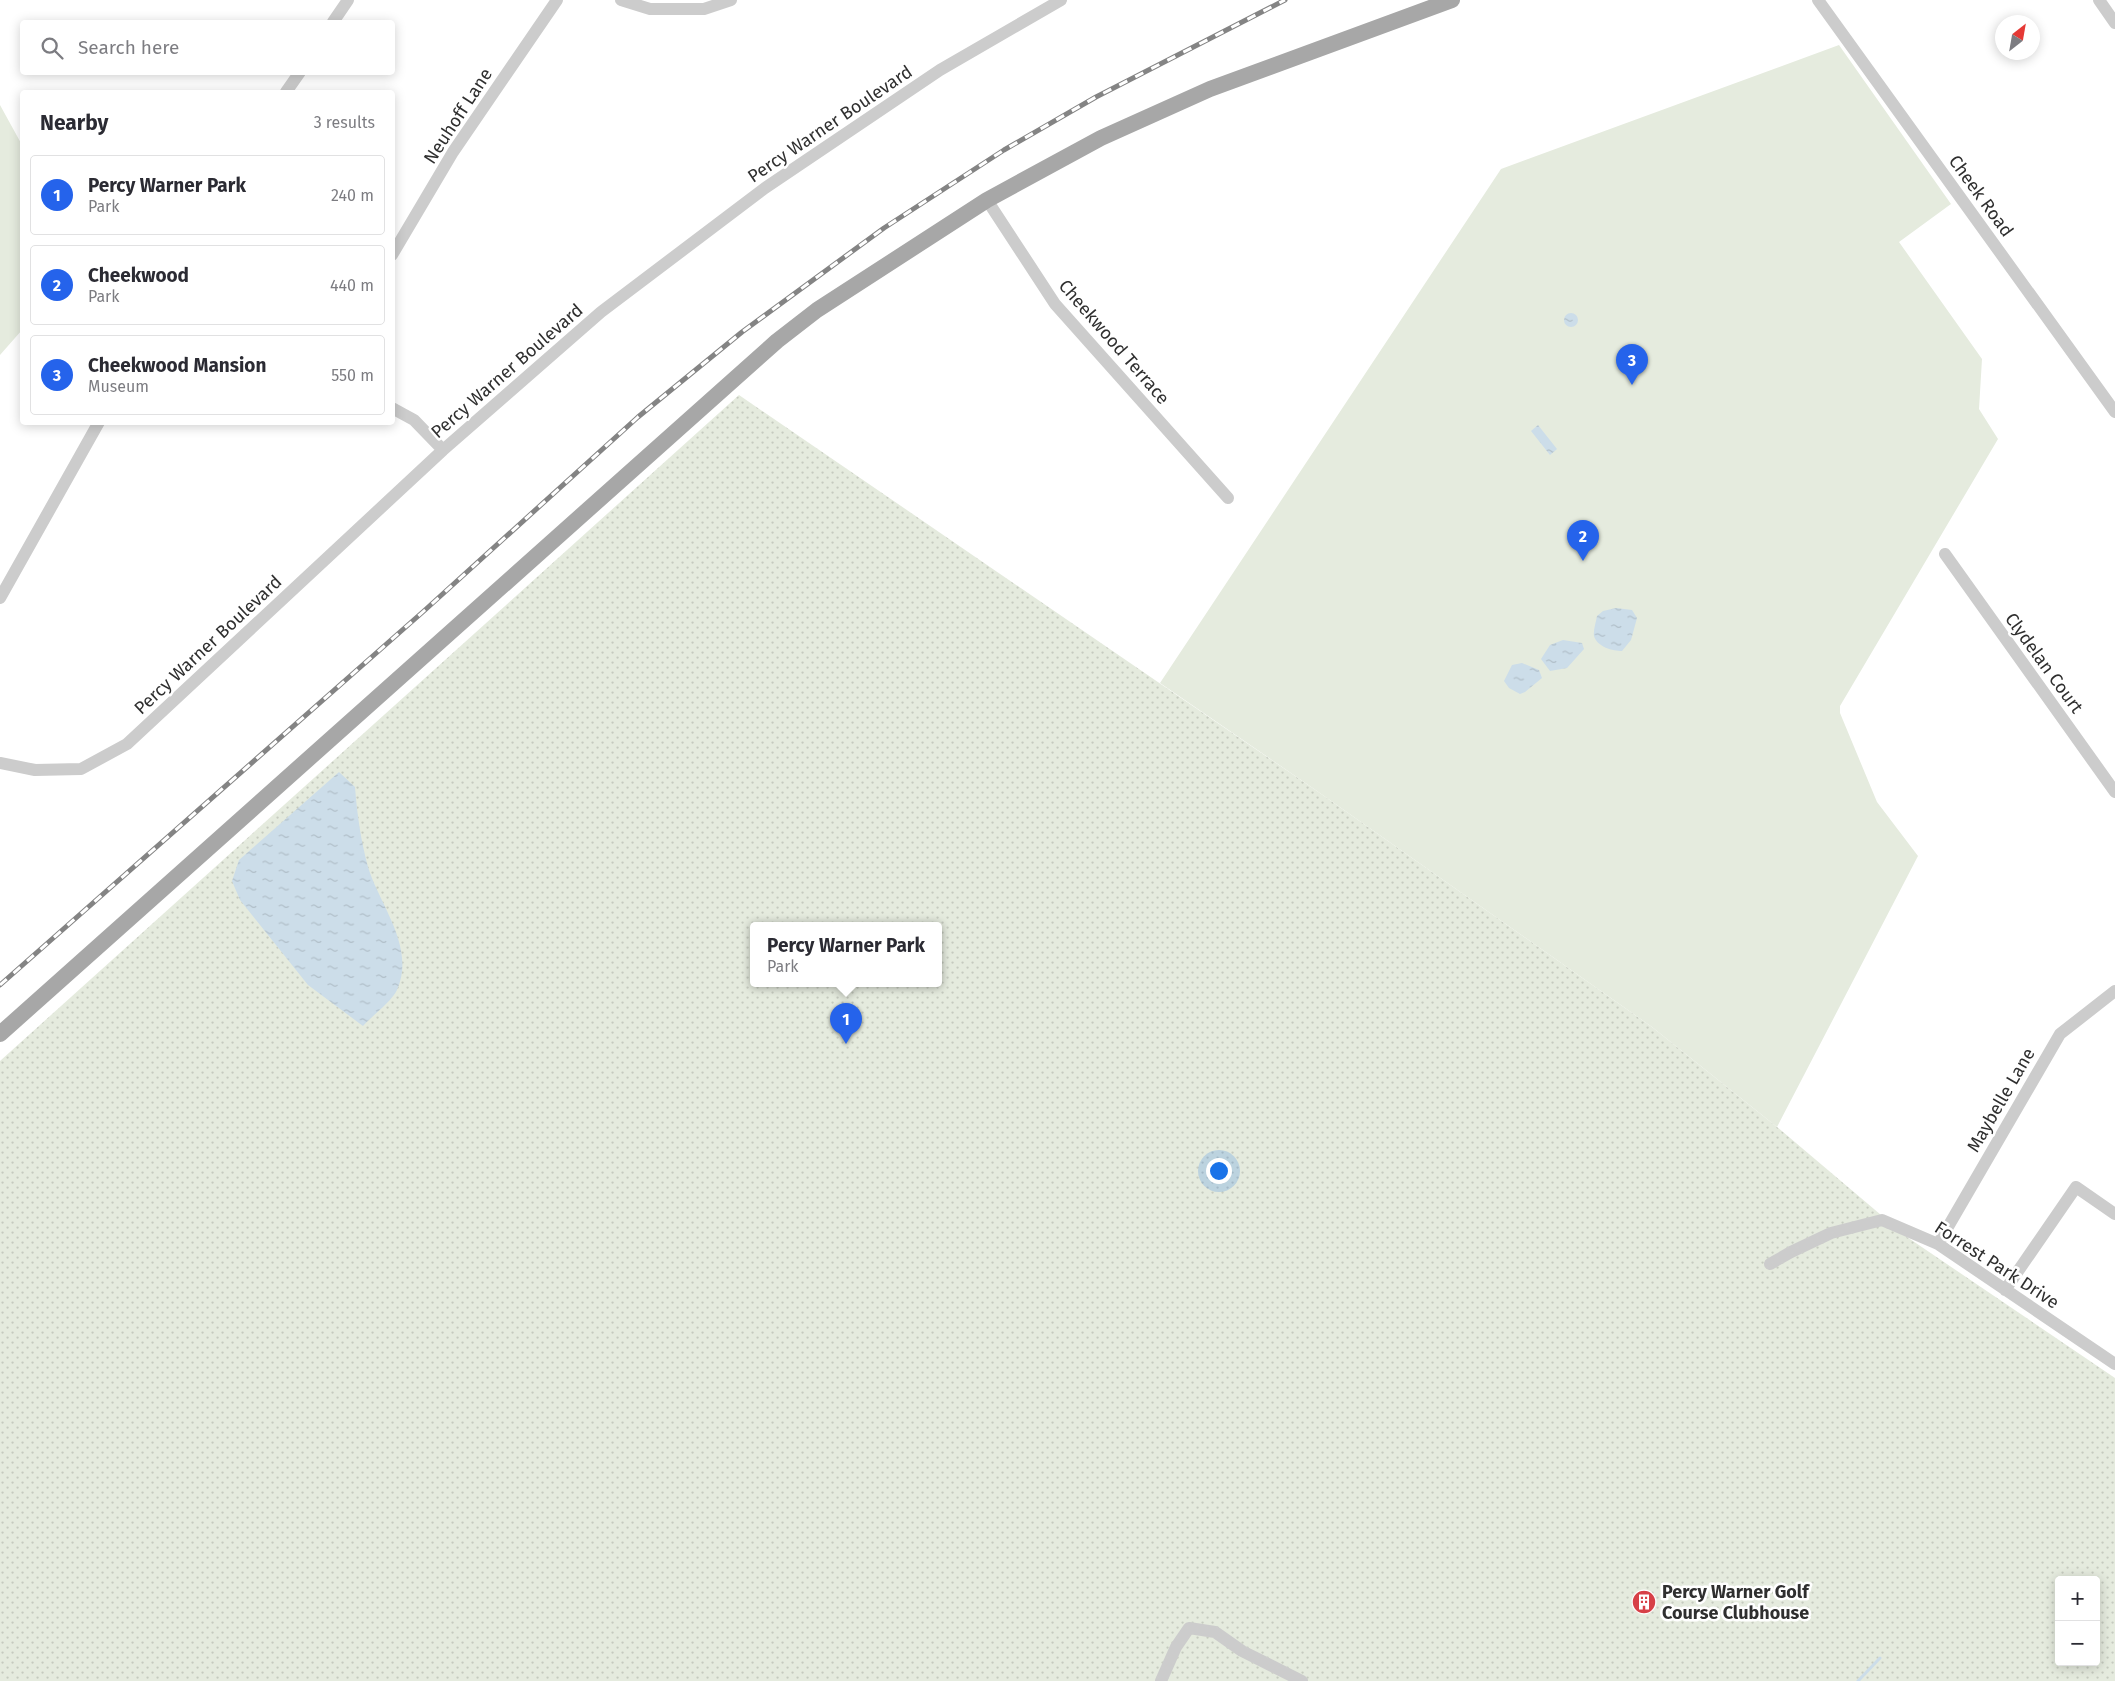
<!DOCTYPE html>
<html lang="en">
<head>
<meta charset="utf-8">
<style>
	:root { --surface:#fff; --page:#f2f2f3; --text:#2b2b33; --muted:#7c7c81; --line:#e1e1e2; --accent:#2563eb }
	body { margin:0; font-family:"Fira Sans",sans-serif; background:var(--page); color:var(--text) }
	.controls { position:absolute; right:15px; bottom:15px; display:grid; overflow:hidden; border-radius:5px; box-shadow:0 2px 12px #0003 }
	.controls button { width:45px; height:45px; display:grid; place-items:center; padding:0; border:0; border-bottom:1px solid var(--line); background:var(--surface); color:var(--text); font:25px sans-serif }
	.compass { position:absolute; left:1995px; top:15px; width:45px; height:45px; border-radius:50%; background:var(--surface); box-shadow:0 2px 12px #0003; rotate:31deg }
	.you { position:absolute; left:1218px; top:1170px; width:18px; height:18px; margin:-12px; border:4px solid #fff; border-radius:50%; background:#1a73e8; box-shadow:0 0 0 8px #1a73e833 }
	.badge { display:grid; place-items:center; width:32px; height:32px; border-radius:50%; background:var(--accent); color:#fff; font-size:16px; font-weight:700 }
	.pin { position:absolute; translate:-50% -41px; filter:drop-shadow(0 1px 2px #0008) }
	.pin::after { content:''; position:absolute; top:26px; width:18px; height:15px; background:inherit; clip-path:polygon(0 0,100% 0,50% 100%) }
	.popup { position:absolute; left:750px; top:922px; width:192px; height:65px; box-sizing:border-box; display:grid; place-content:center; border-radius:5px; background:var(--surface); filter:drop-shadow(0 1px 4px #0005); font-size:16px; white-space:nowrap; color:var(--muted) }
	.popup b { font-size:19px; color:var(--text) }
	.popup::after { content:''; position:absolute; left:50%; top:100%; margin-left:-10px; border:10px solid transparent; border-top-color:var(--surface) }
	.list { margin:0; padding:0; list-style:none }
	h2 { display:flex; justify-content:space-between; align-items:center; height:65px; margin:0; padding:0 20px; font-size:21px }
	h2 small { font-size:16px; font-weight:400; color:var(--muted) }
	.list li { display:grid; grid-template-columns:32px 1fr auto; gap:15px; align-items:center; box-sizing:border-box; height:80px; margin:0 10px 10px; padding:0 10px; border:1px solid var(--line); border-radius:5px }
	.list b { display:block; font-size:19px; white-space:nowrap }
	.list p { margin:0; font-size:16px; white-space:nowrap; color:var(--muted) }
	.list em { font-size:16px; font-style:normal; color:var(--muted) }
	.icon { flex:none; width:28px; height:28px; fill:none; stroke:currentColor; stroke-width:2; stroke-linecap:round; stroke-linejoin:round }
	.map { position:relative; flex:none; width:2115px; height:1681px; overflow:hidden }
	.search { position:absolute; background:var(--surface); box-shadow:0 2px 12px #0003; left:20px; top:20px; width:375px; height:55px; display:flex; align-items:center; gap:12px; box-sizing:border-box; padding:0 18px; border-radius:5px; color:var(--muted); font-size:19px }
	.panel { position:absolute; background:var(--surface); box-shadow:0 2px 12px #0003; left:20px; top:90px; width:375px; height:335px; border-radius:5px }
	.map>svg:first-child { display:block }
	.park { fill:url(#park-dots); fill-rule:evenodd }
	.garden { fill:#e5ebde }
	.water { fill:url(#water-ripples) }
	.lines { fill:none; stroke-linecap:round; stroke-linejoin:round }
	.stream { stroke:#ccdde9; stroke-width:3 }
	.minor { stroke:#ccc; stroke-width:12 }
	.major { stroke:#a7a7a7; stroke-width:16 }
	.rail-casing { stroke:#848484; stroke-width:5 }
	.rail { stroke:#fff; stroke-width:3; stroke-dasharray:9; stroke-linecap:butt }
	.labels { text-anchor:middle; stroke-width:5; stroke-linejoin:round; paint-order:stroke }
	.street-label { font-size:18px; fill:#2f2f2f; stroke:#fff }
	.poi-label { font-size:18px; font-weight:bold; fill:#2f2f2f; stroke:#fff; text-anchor:start }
</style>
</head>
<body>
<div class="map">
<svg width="2115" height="1681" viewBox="0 0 2115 1681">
	<defs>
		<pattern id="park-dots" width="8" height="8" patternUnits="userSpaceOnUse" patternTransform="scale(1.25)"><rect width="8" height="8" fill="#e5ebde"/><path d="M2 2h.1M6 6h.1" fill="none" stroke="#c5cabf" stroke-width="1.8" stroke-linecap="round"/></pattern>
		<pattern id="water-ripples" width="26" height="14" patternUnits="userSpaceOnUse" patternTransform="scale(1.25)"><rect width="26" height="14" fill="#ccdde9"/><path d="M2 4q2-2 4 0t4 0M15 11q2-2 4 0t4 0" fill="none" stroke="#b0bec8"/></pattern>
	</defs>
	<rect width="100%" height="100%" fill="#fff"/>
	<path class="park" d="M 739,395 L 1317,791 L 1652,1027 L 1777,1127 L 1907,1237 L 2115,1378 L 2115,1681 L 0,1681 L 0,1061 ZM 754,925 L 938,925 L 938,983 L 754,983 ZM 2059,1580 L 2096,1580 L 2096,1662 L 2059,1662 Z"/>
	<path class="garden" d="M 1839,45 L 1951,204 L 1899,242 L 1982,359 L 1979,409 L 1998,439 L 1840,706 L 1840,713 L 1877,802 L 1918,856 L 1777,1127 L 1652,1027 L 1317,791 L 1160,683 L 1501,169 Z
		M 0,105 L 22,145 L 22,330 L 0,355 Z"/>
	<path class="water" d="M1564 320a7 7 0 1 1 14 0a7 7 0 1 1-14 0Z
		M 1538,425 L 1557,449 L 1550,455 L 1531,431 Z
		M 1616,608 L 1632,610 L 1637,618 L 1631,640 L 1622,651 C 1613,651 1597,647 1594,636 C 1593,631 1596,622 1597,616 L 1603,611 Z
		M 1563,640 L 1582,643 L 1584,649 L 1567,668 L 1550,671 L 1541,659 L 1550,645 Z
		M 1522,663 L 1539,670 L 1542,678 L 1525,692 L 1520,694 L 1509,688 L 1504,681 L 1512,665 Z
		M 339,772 L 355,787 C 357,814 361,841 368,867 C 380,906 416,947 397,990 C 392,1001 371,1017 363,1026 L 308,985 L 240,900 L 232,881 L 239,860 Z"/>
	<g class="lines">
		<path class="stream" d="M 1858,1681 L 1880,1658"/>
		<path class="minor" d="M 621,0 L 650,9 L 704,9 L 731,0
			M 1818,0 L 2115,412
			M 2099,0 L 2115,23
			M 333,22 L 348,0
			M 286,92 L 300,72
			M 987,200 L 1055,304 L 1228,498
			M 392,255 L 453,152 L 557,0
			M 392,408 L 414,420 L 443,450
			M 1945,554 L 2115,792
			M 0,598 L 99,422
			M 0,763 L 35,770 L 81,769 L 127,744 L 443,450 L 601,312 L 765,188 L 940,70 L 1061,0
			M 1938,1244 L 2060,1034 L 2115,991
			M 1770,1264 L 1791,1252 L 1831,1233 L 1882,1220 L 1938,1244 L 2115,1364
			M 2005,1290 L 2076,1187 L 2115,1214
			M 1161,1681 L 1176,1647 L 1189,1628 L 1215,1632 L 1242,1651 L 1302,1681"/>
		<path class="major" d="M 0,1034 L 777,341 L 817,310 L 987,200 L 1101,138 L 1210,89 L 1452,0"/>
		<g class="rail-casing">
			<path id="rail" d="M 0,985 L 425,610 L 638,417 L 742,332 L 884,228 L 1004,150 L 1096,97 L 1285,0"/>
		</g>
		<use href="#rail" class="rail"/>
	</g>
	<defs>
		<g id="building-disc" transform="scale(1.25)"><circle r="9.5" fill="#d74047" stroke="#fff"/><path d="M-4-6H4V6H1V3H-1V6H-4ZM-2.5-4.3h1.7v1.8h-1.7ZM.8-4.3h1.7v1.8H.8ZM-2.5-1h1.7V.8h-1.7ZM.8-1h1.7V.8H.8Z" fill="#fff"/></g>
	</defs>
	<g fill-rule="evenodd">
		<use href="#building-disc" x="1644" y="1602"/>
	</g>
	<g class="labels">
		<g class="street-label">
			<text transform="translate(458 116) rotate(-57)" y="6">Neuhoff Lane</text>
			<text transform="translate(830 124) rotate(-34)" y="6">Percy Warner Boulevard</text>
			<text transform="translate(1981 196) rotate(54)" y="6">Cheek Road</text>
			<text transform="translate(1114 342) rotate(49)" y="6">Cheekwood Terrace</text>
			<text transform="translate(507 371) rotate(-41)" y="6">Percy Warner Boulevard</text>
			<text transform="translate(208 645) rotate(-43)" y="6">Percy Warner Boulevard</text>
			<text transform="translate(2044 663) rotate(54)" y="6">Clydelan Court</text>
			<text transform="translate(2001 1100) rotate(-60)" y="6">Maybelle Lane</text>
			<text transform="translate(1997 1265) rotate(33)" y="6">Forrest Park Drive</text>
		</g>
		<g class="poi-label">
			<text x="1662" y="1598">Percy Warner Golf<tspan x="1662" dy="21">Course Clubhouse</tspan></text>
		</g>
	</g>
</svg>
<div class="controls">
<button>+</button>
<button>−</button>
</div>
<svg class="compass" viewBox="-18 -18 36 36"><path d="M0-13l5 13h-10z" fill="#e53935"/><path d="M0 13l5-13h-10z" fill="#7c7c81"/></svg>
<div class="you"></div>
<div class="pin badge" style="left:846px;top:1044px">1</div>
<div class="popup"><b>Percy Warner Park</b>Park</div>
<div class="pin badge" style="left:1583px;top:561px">2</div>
<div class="pin badge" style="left:1632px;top:385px">3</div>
<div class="search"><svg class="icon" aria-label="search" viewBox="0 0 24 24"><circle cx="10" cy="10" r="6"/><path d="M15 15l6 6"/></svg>Search here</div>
<section class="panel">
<h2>Nearby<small>3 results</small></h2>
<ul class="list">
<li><span class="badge">1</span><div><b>Percy Warner Park</b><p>Park</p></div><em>240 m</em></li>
<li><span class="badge">2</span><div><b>Cheekwood</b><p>Park</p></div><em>440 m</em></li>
<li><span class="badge">3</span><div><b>Cheekwood Mansion</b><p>Museum</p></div><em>550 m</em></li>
</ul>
</section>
</div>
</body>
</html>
